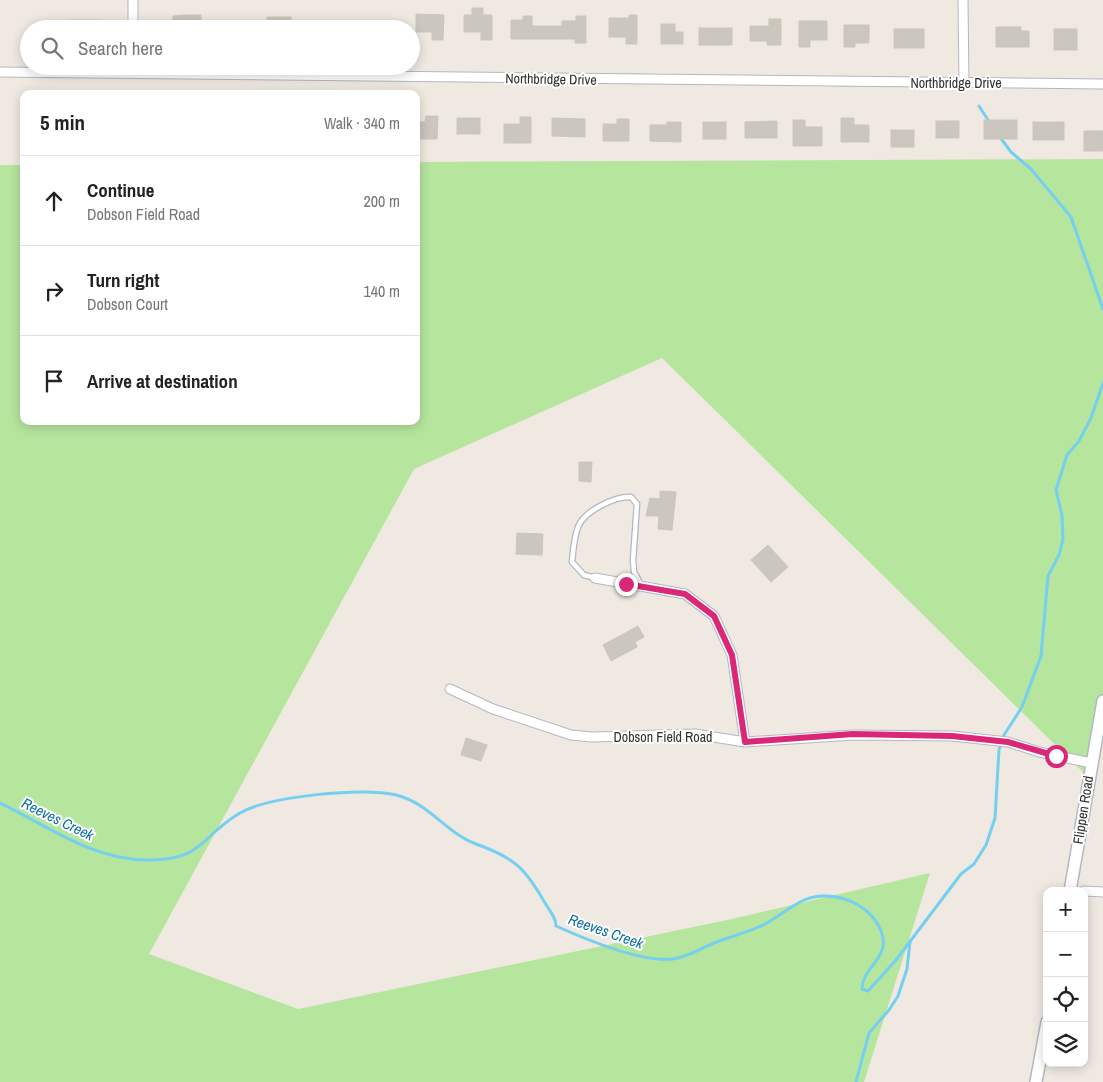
<!DOCTYPE html>
<html lang="en">
<head>
<meta charset="utf-8">
<style>
  body { margin:0; font-family:"Archivo Narrow",sans-serif; background:#f2f2f2; color:#222 }
  .controls { position:absolute; right:15px; bottom:15px; display:grid; overflow:hidden; border-radius:10px; box-shadow:0 2px 12px #0003 }
  .controls button { width:45px; height:45px; display:grid; place-items:center; padding:0; border:0; border-bottom:1px solid #e0e0e0; background:#fff; color:#222; font:25px sans-serif }
  .stop { position:absolute; width:15px; height:15px; margin:-11px; border:4px solid #db2777; border-radius:50%; background:#fff }
  .stop.end { background:#db2777; border-color:#fff; box-shadow:0 1px 5px #0008 }
  .list { margin:0; padding:0; list-style:none }
  h2 { display:flex; justify-content:space-between; align-items:center; height:65px; margin:0; padding:0 20px; font-size:21px }
  h2 small { font-size:16px; font-weight:400; color:#767676 }
  .list li { display:grid; grid-template-columns:32px 1fr auto; gap:15px; align-items:center; box-sizing:border-box; height:90px; padding:0 20px; border-top:1px solid #e0e0e0 }
  .list b { display:block; font-size:19px; white-space:nowrap }
  .list p { margin:0; font-size:16px; white-space:nowrap; color:#767676 }
  .list em { font-size:16px; font-style:normal; color:#767676 }
  .icon { flex:none; width:28px; height:28px; fill:none; stroke:currentColor; stroke-width:2; stroke-linecap:round; stroke-linejoin:round }
  .map { position:relative; flex:none; width:1103px; height:1082px; overflow:hidden }
  .search { position:absolute; background:#fff; box-shadow:0 2px 12px #0003; left:20px; top:20px; width:400px; height:55px; display:flex; align-items:center; gap:12px; box-sizing:border-box; padding:0 18px; border-radius:28px; color:#767676; font-size:19px }
  .panel { position:absolute; background:#fff; box-shadow:0 2px 12px #0003; left:20px; top:90px; width:400px; height:335px; border-radius:10px }
  .map>svg:first-child { display:block }
  .green { fill:#b6e59e }
  .lines { fill:none; stroke-linecap:round; stroke-linejoin:round }
  .stream { stroke:#75cff0; stroke-width:3 }
  .building { fill:#cbc7bf; stroke:#cbc5ba }
  .lane-casing { stroke:#b4b7c1; stroke-width:7 }
  .street-casing { stroke:#b4b7c1; stroke-width:11 }
  .secondary-casing { stroke:#b4b7c1; stroke-width:14 }
  .lane { stroke:#fff; stroke-width:4.5 }
  .street { stroke:#fff; stroke-width:9 }
  .secondary { stroke:#fff; stroke-width:11 }
  .route { stroke:#db2777; stroke-width:6 }
  .labels { text-anchor:middle; dominant-baseline:central; stroke-width:4; stroke-linejoin:round; paint-order:stroke }
  .street-label { font-size:14px; fill:#2e2e2e; stroke:#fff }
  .water-label { font-size:15px; font-style:italic; fill:#0d6fa3; stroke:#fff }
</style>
</head>
<body>
<div class="map">
<svg width="1103" height="1082" viewBox="0 0 1103 1082">
  <rect width="100%" height="100%" fill="#efe9e1"/>
  <polygon class="green" points="1103,159 1103,711 1091,780 662,358 414,469 149,954 298,1009 732,919 930,873 864,1082 0,1082 0,165 24,165 24,421 416,421 416,162"/>
  <g class="lines">
    <g class="stream">
      <polyline points="979,106 990,123"/>
      <polyline points="999,136 1011,152 1031,169 1071,217 1103,309"/>
      <path d="M0 803C48 826 91 859 146 860 204 861 199 837 240 813 269 796 364 787 396 795 429 803 446 833 476 844 515 858 525 868 545 903 550 911 556 918 556 926 585 939 643 963 673 959 689 957 703 947 719 941 733 936 748 932 761 926 775 919 787 909 800 902 828 887 869 901 881 931 892 957 862 967 862 989L868 991 896 960 961 874 974 864 986 845 995 818 999 750 1004 735 1022 707 1041 656 1048 576 1059 555 1063 540 1062 515 1056 490 1067 455 1079 441 1091 418 1103 383"/>
      <polyline points="856,1082 869,1033 889,1010 898,996 907,969 910,941"/>
    </g>
  </g>
  <g class="building">
    <polygon points="472,8 483,8 483,15 492,15 492,40 481,40 481,32 464,32 464,15 472,15"/>
    <polygon points="416,14 444,15 443,40 432,40 432,32 416,32"/>
    <polygon points="187,15 201,15 201,29 173,29 173,16"/>
    <polygon points="629,15 637,15 637,44 626,44 626,37 609,37 609,18 629,18"/>
    <polygon points="523,16 532,16 532,26 562,26 562,21 576,21 576,16 586,16 586,43 575,43 575,39 511,39 511,20 523,20"/>
    <rect x="267" y="17" width="24" height="12"/>
    <polygon points="769,19 781,19 781,45 767,45 767,41 750,41 750,26 769,26"/>
    <rect x="69" y="20" width="33" height="9"/>
    <rect x="220" y="21" width="30" height="8"/>
    <rect x="367" y="21" width="29" height="8"/>
    <polygon points="799,21 827,21 827,40 810,40 810,47 799,47"/>
    <polygon points="661,24 675,24 675,32 683,32 683,44 661,44"/>
    <polygon points="844,25 869,25 869,43 855,43 855,47 844,47"/>
    <polygon points="996,27 1021,27 1021,31 1029,31 1029,47 996,47"/>
    <rect x="699" y="28" width="33" height="17"/>
    <rect x="894" y="29" width="30" height="19"/>
    <rect x="1054" y="29" width="23" height="21"/>
    <polygon points="426,116 438,116 437,139 416,139 416,122 425,122"/>
    <polygon points="520,117 531,117 531,143 504,143 504,124 520,124"/>
    <rect x="457" y="118" width="23" height="16"/>
    <polygon points="552,118 585,119 585,137 552,136"/>
    <polygon points="841,118 854,118 854,125 869,125 869,142 841,142"/>
    <polygon points="617,119 629,119 629,141 603,141 603,124 617,124"/>
    <polygon points="793,120 805,120 805,127 822,127 822,146 793,146"/>
    <rect x="984" y="120" width="33" height="19"/>
    <polygon points="777,121 777,138 745,138 745,122"/>
    <rect x="936" y="121" width="23" height="17"/>
    <polygon points="667,122 681,122 681,142 650,141 650,125 667,125"/>
    <rect x="703" y="122" width="23" height="17"/>
    <rect x="1033" y="122" width="31" height="18"/>
    <rect x="891" y="130" width="23" height="17"/>
    <rect x="1084" y="131" width="19" height="20"/>
    <polygon points="579,462 592,462 591,482 579,481"/>
    <polygon points="660,491 676,492 672,530 658,529 659,516 646,516 650,498 660,499"/>
    <polygon points="517,533 543,534 542,555 516,554"/>
    <polygon points="768,545 788,567 771,582 751,560"/>
    <polygon points="638,626 644,637 635,642 637,647 611,661 603,645"/>
    <polygon points="466,738 487,745 481,761 461,755"/>
  </g>
  <g class="lines">
    <defs>
      <path id="lane" d="M595 578 584 575 572 562C573 551 574 538 578 527 584 511 615 496 631 497L637 504 633 560 634 572 641 585"/>
      <g id="street">
        <polyline points="963,0 964,84"/>
        <polyline points="133,29 133,0"/>
        <polyline points="0,72 1103,84"/>
        <polyline points="595,578 685,594 714,616 732,655 745,742"/>
        <polyline points="450,689 493,709 571,735 592,737 695,734 745,742 853,735 952,736 1008,742 1039,752 1091,763"/>
        <polyline points="1084,891 1103,892"/>
      </g>
      <g id="secondary">
        <polyline points="1070,891 1103,701"/>
        <polyline points="1036,1082 1047,1022"/>
      </g>
    </defs>
    <use href="#lane" class="lane-casing"/>
    <use href="#street" class="street-casing"/>
    <use href="#secondary" class="secondary-casing"/>
    <use href="#lane" class="lane"/>
    <use href="#street" class="street"/>
    <use href="#secondary" class="secondary"/>
  </g>
  <g class="lines">
    <polyline class="route" points="626,584 685,594 714,616 732,655 745,742 853,734 952,736 1008,742 1056,756"/>
  </g>
  <g class="labels">
    <g class="street-label">
      <text transform="translate(551 79) rotate(1)">Northbridge Drive</text>
      <text x="956" y="83">Northbridge Drive</text>
      <text x="663" y="737">Dobson Field Road</text>
      <text transform="translate(1083 810) rotate(-81)">Flippen Road</text>
    </g>
    <g class="water-label">
      <text transform="translate(58 819) rotate(26)">Reeves Creek</text>
      <text transform="translate(606 931) rotate(19)">Reeves Creek</text>
    </g>
  </g>
</svg>
<div class="controls">
<button>+</button>
<button>−</button>
<button><svg class="icon" aria-label="locate" viewBox="0 0 24 24"><circle cx="12" cy="12" r="6"/><path d="M12 2v4M12 18v4M2 12h4M18 12h4"/></svg></button>
<button><svg class="icon" aria-label="layers" viewBox="0 0 24 24"><path d="M12 4l9 5-9 5-9-5zM3 14l9 5 9-5"/></svg></button>
</div>
<div class="stop" style="left:1056px;top:756px"></div>
<div class="stop end" style="left:626px;top:584px"></div>
<div class="search"><svg class="icon" aria-label="search" viewBox="0 0 24 24"><circle cx="10" cy="10" r="6"/><path d="M15 15l6 6"/></svg>Search here</div>
<section class="panel">
<h2>5 min<small>Walk · 340 m</small></h2>
<ul class="list">
<li><svg class="icon" aria-label="ahead" viewBox="0 0 24 24"><path d="M12 20V5M6 11l6-6 6 6"/></svg><div><b>Continue</b><p>Dobson Field Road</p></div><em>200 m</em></li>
<li><svg class="icon" aria-label="right" viewBox="0 0 24 24"><path d="M7 20v-9h11M14 6l5 5-5 5"/></svg><div><b>Turn right</b><p>Dobson Court</p></div><em>140 m</em></li>
<li><svg class="icon" aria-label="arrive" viewBox="0 0 24 24"><path d="M6 21V4h12l-3 4 3 4H6"/></svg><div><b>Arrive at destination</b></div></li>
</ul>
</section>
</div>
</body>
</html>
